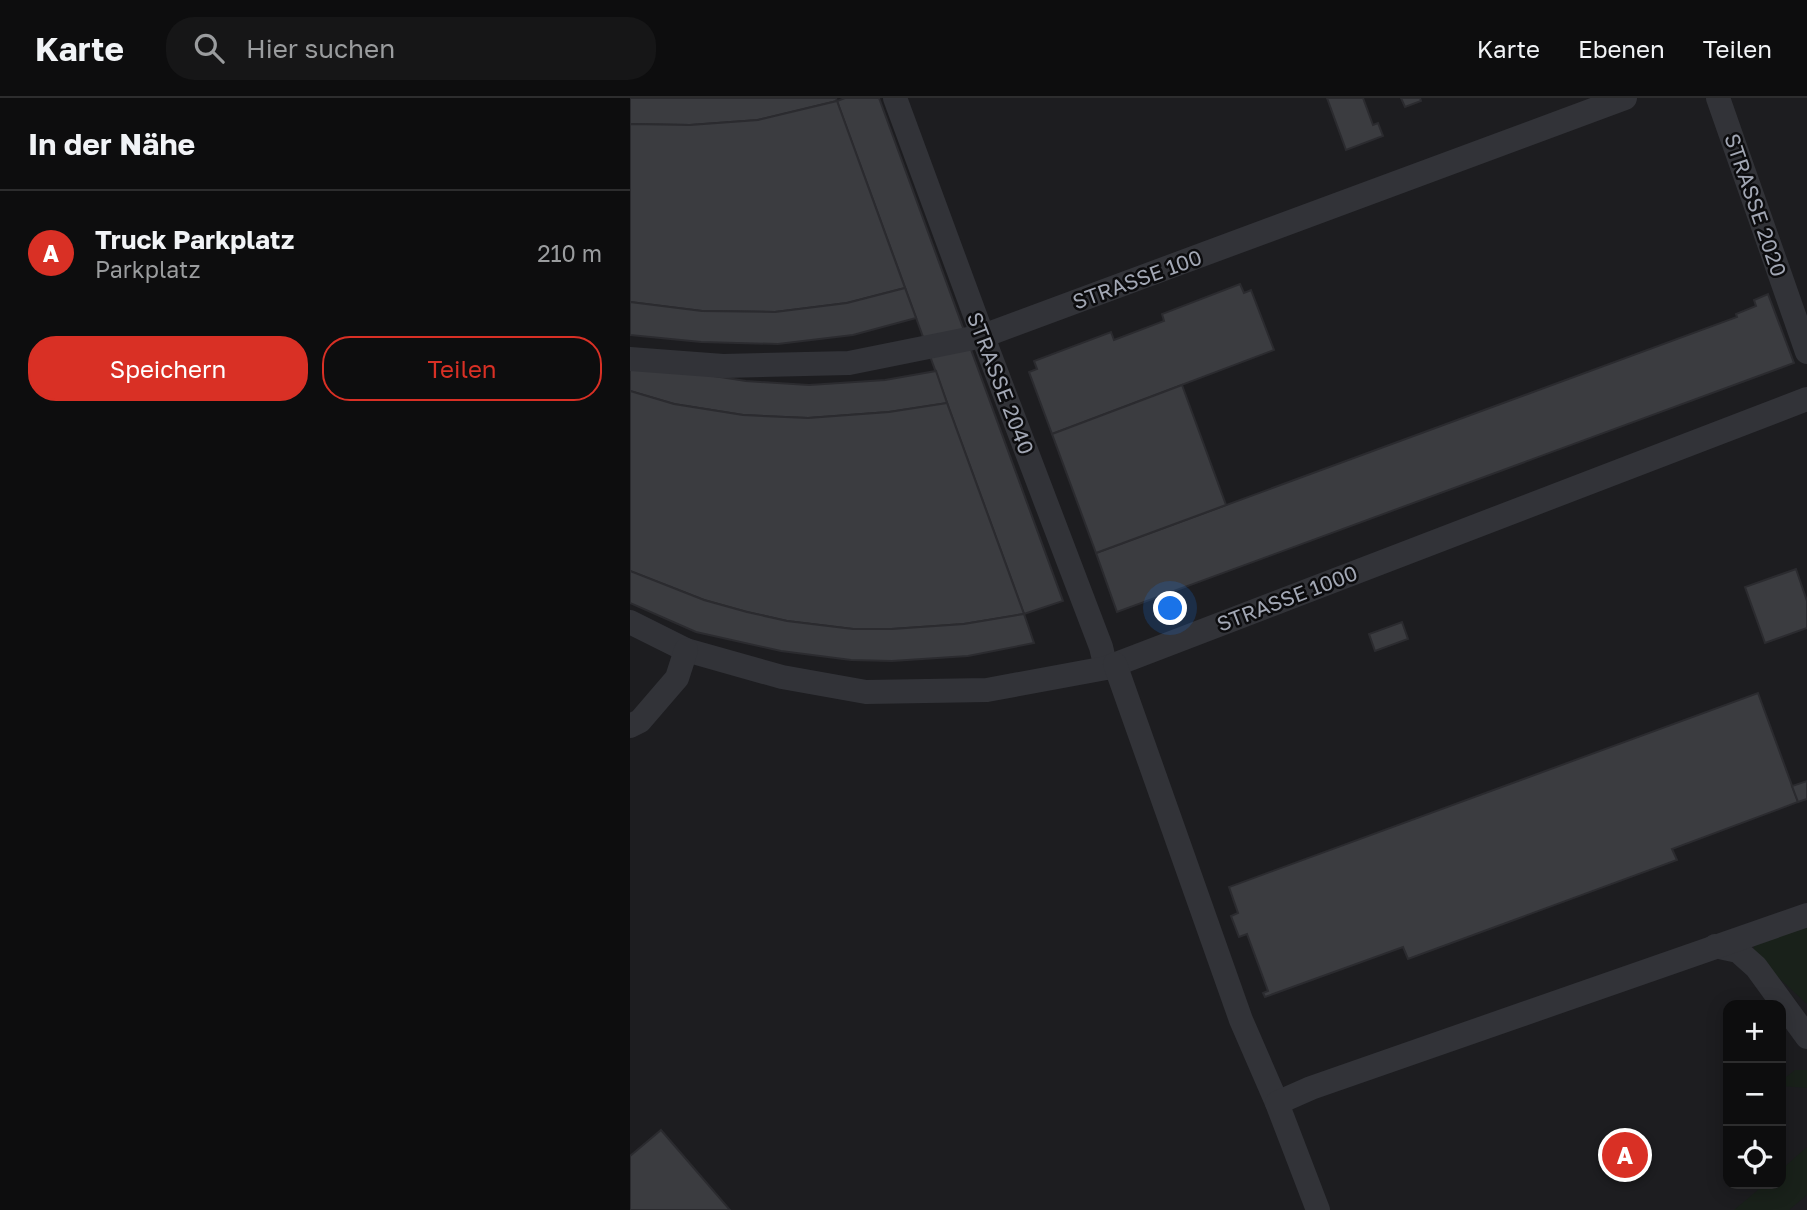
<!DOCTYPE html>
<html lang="de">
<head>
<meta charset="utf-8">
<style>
  body { margin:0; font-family:"Golos Text",sans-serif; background:#161617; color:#f1f3f6 }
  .controls { position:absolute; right:21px; bottom:21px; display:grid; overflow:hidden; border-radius:14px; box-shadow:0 4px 18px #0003 }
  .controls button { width:63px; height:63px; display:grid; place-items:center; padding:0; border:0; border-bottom:2px solid #2d2d2e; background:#0d0d0e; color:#f1f3f6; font:35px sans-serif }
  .you { position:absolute; left:541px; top:511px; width:24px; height:24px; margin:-18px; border:5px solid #fff; border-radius:50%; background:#1a73e8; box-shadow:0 0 0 10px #1a73e833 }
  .badge { display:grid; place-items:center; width:46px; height:46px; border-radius:50%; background:#d93025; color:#fff; font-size:23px; font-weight:700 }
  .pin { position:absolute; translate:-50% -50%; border:4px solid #fff; box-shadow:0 2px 7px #0006 }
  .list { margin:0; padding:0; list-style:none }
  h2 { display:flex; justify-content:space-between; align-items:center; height:91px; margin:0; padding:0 28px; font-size:30px }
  h2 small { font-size:23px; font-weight:400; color:#9a9c9e }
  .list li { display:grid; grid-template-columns:46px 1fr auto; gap:21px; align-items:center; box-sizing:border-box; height:126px; padding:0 28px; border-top:2px solid #2d2d2e }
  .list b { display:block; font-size:26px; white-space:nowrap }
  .list p { margin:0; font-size:23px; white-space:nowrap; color:#9a9c9e }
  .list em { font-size:23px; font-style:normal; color:#9a9c9e }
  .actions { display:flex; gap:14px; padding:21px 28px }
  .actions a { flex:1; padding:16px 0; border:2px solid #d93025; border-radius:28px; text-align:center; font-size:24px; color:#d93025 }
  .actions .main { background:#d93025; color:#fff }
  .icon { flex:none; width:38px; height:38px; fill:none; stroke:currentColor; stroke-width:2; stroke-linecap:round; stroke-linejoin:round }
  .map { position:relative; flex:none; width:1177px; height:1112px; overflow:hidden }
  header { display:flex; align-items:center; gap:42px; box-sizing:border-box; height:98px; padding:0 35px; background:#0d0d0e; border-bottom:2px solid #2d2d2e }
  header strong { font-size:33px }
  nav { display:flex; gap:38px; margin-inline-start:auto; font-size:24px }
  .search { width:490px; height:63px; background:#161617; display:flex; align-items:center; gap:18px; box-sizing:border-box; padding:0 24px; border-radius:28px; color:#9a9c9e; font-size:26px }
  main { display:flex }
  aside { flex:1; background:#0d0d0e }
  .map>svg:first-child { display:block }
  .built { fill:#1d1d20; fill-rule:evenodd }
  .green { fill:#19211a }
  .building { fill:#3b3c40; stroke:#2b2b2f; stroke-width:2 }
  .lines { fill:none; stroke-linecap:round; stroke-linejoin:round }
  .minor { stroke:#323338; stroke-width:24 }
  .labels { text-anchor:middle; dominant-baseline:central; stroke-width:5; stroke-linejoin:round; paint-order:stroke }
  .street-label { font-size:21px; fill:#a2a7b4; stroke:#0c0c0e }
</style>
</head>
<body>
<header>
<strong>Karte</strong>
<div class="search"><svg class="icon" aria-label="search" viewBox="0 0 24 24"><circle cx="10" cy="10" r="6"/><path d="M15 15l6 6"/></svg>Hier suchen</div>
<nav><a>Karte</a><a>Ebenen</a><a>Teilen</a></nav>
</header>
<main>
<aside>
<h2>In der Nähe<small></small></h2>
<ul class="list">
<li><span class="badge">A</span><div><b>Truck Parkplatz</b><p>Parkplatz</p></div><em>210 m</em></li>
</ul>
<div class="actions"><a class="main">Speichern</a><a>Teilen</a></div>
</aside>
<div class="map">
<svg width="1177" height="1112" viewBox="0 0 1177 1112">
  <rect width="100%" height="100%" fill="#111113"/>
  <path class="built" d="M0 0H1177V1112H0ZM1098 907H1151V1086H1098Z"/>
  <g class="green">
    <polygon points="1177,827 1177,906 1124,857 1124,848"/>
    <polygon points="1165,972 1177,972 1177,990 1151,988 1151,983"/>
    <polygon points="1177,1049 1177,1097 1159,1112 1104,1112 1135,1086 1151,1086 1151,1072"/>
  </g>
  <g class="building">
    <polygon points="0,0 206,0 207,3 128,22 60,27 0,26"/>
    <polygon points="215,0 249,0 433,503 394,516 207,3"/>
    <polygon points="697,0 733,0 743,27 748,25 753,38 716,52"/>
    <polygon points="771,0 790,0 791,3 775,9"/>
    <polygon points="207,3 275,190 217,205 145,214 72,213 0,204 0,26 60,27 128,22"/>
    <polygon points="610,186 614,195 621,192 644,252 422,336 399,274 407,271 404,263 481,234 484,242 534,223 532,216"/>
    <polygon points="275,190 286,220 223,237 148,246 71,244 0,237 0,204 72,213 145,214 217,205"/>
    <polygon points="1138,196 1164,265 487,514 466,455 1107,219 1106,216 1126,208 1124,202"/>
    <polygon points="0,257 52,273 116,283 179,287 255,282 306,273 317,305 259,314 178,320 113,317 44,306 0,293"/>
    <polygon points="552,287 596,407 466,455 422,336"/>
    <polygon points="0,293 44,306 113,317 178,320 259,314 317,305 394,516 334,526 262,531 223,531 157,523 117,514 74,502 0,473"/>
    <polygon points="1166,471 1177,503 1177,530 1135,545 1115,489"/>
    <polygon points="0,473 74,502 117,514 157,523 223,531 262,531 334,526 394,516 404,545 338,558 262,563 221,562 151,553 66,534 0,505"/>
    <polygon points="772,524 778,541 745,553 739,536"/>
    <polygon points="1128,595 1168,704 1042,751 1047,762 778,861 773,849 635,899 633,895 638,893 617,836 609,839 601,818 608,815 599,789"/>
    <polygon points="1177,683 1177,701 1168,704 1162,688"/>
    <polygon points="31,1032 100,1112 0,1112 0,1058"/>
  </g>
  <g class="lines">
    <g class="minor">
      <polyline points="265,0 359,255 471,549 476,570"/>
      <polyline points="1088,0 1177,254"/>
      <polyline points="0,261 93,268 219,265 353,238 995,0"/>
      <polyline points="0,524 56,552 152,579 236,594 357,592 476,570 1177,301"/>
      <polyline points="485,566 611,922 647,1005"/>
      <polyline points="0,628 10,623 47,580 56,552"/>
      <polyline points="1085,848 1108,853 1126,869 1177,939"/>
      <polyline points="688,1112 647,1005 681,990 1177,817"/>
    </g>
  </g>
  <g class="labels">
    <g class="street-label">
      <text transform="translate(1126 107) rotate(71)">STRASSE 2020</text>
      <text transform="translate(507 181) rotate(-20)">STRASSE 100</text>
      <text transform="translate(371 285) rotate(69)">STRASSE 2040</text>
      <text transform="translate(657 500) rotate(-21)">STRASSE 1000</text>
    </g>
  </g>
</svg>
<div class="controls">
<button>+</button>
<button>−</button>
<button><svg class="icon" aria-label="locate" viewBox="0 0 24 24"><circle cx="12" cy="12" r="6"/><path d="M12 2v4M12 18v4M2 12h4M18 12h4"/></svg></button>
</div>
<div class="you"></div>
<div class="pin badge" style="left:995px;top:1057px">A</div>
</div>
</main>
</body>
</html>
